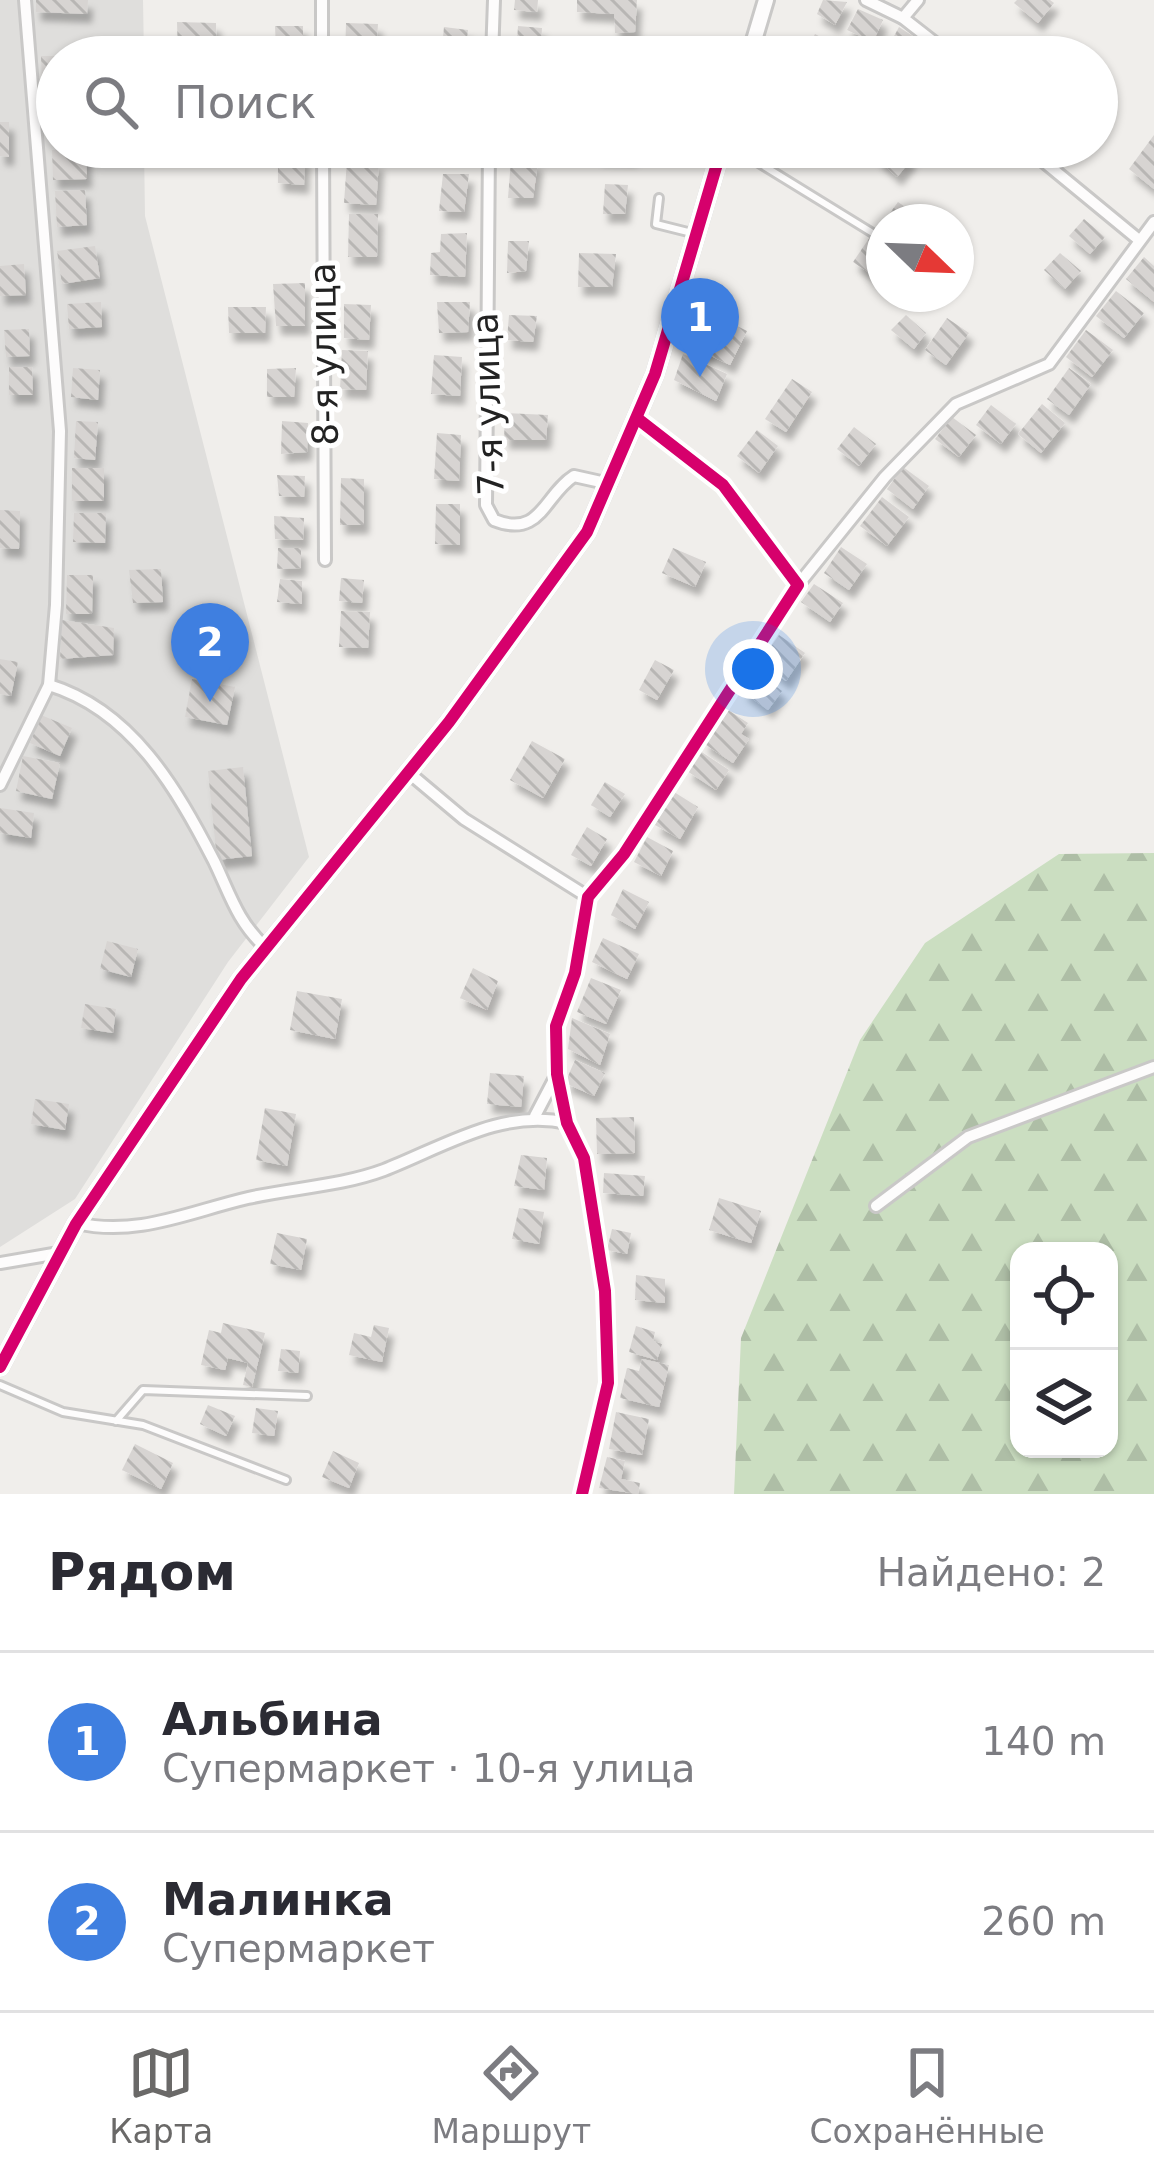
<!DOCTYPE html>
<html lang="ru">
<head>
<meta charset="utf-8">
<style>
  body { margin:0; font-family:"DejaVu Sans",sans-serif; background:#f2f2f3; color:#2b2b33 }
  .controls { position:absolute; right:36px; bottom:36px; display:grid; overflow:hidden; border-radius:24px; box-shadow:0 3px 9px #0004 }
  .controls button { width:108px; height:108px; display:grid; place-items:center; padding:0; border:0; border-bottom:3px solid #e1e1e2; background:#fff; color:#2b2b33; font:60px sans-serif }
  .compass { position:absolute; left:866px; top:204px; width:108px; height:108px; border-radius:50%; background:#fff; box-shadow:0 3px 9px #0004; rotate:113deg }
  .you { position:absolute; left:753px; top:669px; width:42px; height:42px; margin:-30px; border:9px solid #fff; border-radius:50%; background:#1a73e8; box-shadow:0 0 0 18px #1a73e833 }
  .badge { display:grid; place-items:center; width:78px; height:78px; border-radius:50%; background:#6a6968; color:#fff; font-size:39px; font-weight:700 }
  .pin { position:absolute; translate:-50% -99px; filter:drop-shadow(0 3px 6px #0008) }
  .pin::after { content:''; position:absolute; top:63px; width:42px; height:36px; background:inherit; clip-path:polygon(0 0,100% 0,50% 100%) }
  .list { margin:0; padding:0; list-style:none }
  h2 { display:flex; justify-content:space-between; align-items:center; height:156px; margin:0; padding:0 48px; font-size:51px }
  h2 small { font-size:39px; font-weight:400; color:#7c7c81 }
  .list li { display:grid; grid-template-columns:78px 1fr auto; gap:36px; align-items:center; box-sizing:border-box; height:180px; padding:0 48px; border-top:3px solid #e1e1e2 }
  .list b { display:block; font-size:45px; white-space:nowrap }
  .list p { margin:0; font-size:39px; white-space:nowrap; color:#7c7c81 }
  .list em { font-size:39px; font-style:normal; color:#7c7c81 }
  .icon { flex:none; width:66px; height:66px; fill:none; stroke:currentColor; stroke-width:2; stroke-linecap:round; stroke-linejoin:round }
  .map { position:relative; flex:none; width:1154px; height:1494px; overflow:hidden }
  .search { position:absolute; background:#fff; box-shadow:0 3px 9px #0004; left:36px; right:36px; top:36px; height:132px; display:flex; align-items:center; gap:30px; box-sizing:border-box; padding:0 42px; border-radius:66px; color:#7c7c81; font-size:45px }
  .sheet { height:516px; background:#fff }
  nav { display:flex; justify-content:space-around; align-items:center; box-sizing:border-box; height:168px; border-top:3px solid #e1e1e2; background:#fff; font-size:33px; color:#7c7c81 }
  nav a { display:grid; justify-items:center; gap:6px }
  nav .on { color:#6a6968 }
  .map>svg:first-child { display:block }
  .residential { fill:#dfdedc }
  .forest { fill:url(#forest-firs); fill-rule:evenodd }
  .building { fill:url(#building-back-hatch); filter:url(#shadow) }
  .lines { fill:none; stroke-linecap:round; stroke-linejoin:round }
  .service-casing { stroke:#c9c8c7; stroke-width:12 }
  .minor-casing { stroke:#c9c8c7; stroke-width:16 }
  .tertiary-casing { stroke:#c9c8c7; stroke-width:20 }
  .service { stroke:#fdfcfc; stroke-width:6 }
  .minor { stroke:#fdfcfc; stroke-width:10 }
  .tertiary { stroke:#fdfcfc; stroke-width:14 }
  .cycleway-casing { stroke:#fff; stroke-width:20 }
  .cycleway { stroke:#d6006c; stroke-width:12 }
  .labels { text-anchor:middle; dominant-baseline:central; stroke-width:10; stroke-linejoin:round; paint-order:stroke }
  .street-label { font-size:36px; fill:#222; stroke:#fff }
</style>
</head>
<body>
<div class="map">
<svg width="1154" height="1494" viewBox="0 0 1154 1494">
  <defs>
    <pattern id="forest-firs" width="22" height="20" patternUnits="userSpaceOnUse" patternTransform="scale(3)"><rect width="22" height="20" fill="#cbdec1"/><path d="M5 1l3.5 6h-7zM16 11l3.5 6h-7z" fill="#aebea6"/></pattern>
    <pattern id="building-back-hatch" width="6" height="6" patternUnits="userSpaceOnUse" patternTransform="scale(3)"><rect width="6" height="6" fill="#d7d4d2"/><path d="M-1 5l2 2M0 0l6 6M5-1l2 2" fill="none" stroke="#b8b6b4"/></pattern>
    <filter id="shadow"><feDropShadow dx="5" dy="9" stdDeviation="3" flood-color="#0004"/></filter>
  </defs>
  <rect width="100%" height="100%" fill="#f0eeeb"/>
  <polygon class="residential" points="0,0 143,0 144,57 57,57 57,147 144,147 145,216 309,857 228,962 75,1199 0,1247"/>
  <path class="forest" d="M1154 853V1494H734L741 1338 860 1040 925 943 1059 854ZM1019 1251H1109V1449H1019Z"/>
  <g class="building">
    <polygon points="36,0 88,0 87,14 36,12"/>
    <polygon points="515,0 538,0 537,12 514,10"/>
    <polygon points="577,0 637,0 635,32 615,33 614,14 577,12"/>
    <polygon points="823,0 847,2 835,25 817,14"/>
    <polygon points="1017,0 1050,0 1054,3 1038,23 1014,3"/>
    <polygon points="858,9 883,20 873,42 847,30"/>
    <polygon points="177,22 216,23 217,57 178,57"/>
    <polygon points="346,23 378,24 376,57 345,57"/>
    <polygon points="275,26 303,26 303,52 276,49"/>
    <polygon points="518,26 542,28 540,57 516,57"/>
    <polygon points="444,27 468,30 465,57 441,57"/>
    <polygon points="899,27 922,42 915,57 886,51"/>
    <polygon points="815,34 839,47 833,57 803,57"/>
    <polygon points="41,56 57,56 57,88 42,89"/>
    <polygon points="0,122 9,122 9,157 0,156"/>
    <polygon points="1154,135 1154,189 1129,169"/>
    <polygon points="599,147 633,147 632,157 598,156"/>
    <polygon points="886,147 898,147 912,159 897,177 876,158"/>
    <polygon points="86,149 87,179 53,180 52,150"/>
    <polygon points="278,157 305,157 304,185 278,183"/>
    <polygon points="511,159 538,162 533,198 508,198"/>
    <polygon points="347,160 379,162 376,205 344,203"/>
    <polygon points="443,174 469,174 464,212 439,211"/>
    <polygon points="605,184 628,185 625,214 603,214"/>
    <polygon points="85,190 87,225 57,227 55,191"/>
    <polygon points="898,202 918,216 913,222 884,222 884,232 879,228"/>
    <polygon points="349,214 378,214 377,257 348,257"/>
    <polygon points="1084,219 1105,237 1090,254 1069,236"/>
    <polygon points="467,233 465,277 430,275 431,253 440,252 441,234"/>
    <polygon points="870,237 884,247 884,283 853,262"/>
    <polygon points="508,241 529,241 526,271 507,273"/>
    <polygon points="95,246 100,278 62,284 57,251"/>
    <polygon points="579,253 616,254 612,287 578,287"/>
    <polygon points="1060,253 1081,271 1065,289 1044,270"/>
    <polygon points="1144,257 1154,266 1154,302 1126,279"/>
    <polygon points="24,264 26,295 0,296 0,266"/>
    <polygon points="305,283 305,326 276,326 273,284"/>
    <polygon points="1116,291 1144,313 1124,338 1096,316"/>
    <polygon points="101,302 102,327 69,329 67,304"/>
    <polygon points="437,302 470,302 468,332 439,333"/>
    <polygon points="344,304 371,305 369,340 344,338"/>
    <polygon points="228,307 266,307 265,333 229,333"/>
    <polygon points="509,315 537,316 533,342 507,340"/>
    <polygon points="906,315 926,333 914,349 891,330"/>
    <polygon points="717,316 747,331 730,365 698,350"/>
    <polygon points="947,318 969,333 946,365 925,350"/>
    <polygon points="29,329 30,356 6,357 4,330"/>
    <polygon points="1086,330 1113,350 1092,377 1066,357"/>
    <polygon points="342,350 368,351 366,390 340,389"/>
    <polygon points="683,354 727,374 716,401 674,380"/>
    <polygon points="434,355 462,357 460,396 431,394"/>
    <polygon points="9,367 32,367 33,395 9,395"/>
    <polygon points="73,368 100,370 98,400 71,397"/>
    <polygon points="296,368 294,397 267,397 267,369"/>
    <polygon points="1069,368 1091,384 1069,415 1047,399"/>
    <polygon points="792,379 812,392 786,432 765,419"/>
    <polygon points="1042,404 1065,423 1041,453 1018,434"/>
    <polygon points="991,405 1016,424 1001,444 976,425"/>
    <polygon points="505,413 548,415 546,440 504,440"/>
    <polygon points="952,417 976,435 959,457 935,439"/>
    <polygon points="76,421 98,422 95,460 74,458"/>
    <polygon points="282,421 308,423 307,452 281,454"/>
    <polygon points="854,427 876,444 859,466 837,449"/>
    <polygon points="757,430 778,446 759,473 737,456"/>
    <polygon points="437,433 461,435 459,481 434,479"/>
    <polygon points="903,467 929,486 913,509 887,489"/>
    <rect x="72" y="468" width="32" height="33"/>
    <polygon points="277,475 305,476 304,497 279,496"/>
    <polygon points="341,478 364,479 364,525 340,525"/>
    <polygon points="882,497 909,517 887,546 860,526"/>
    <polygon points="436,504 460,504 460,545 435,544"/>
    <polygon points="0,510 20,511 19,549 0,548"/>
    <polygon points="74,513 106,513 105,543 73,542"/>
    <polygon points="274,516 304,518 303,540 275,539"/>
    <polygon points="841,547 867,564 849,590 824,573"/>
    <polygon points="278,548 301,548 301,568 277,569"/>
    <polygon points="673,548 706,562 695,587 662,573"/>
    <polygon points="161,569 163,602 133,603 129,570"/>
    <polygon points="67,575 93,575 92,614 66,614"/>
    <polygon points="341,578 364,580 362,603 339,601"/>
    <polygon points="280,579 302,581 302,604 277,602"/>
    <polygon points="814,584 843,603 830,622 801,602"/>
    <polygon points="341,611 370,612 368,648 339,647"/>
    <polygon points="62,620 114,628 113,655 60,659"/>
    <polygon points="779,635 805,653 786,681 760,662"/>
    <polygon points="0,659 18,662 11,696 0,694"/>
    <polygon points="655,660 674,670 657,700 639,690"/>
    <polygon points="756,671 782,691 768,710 742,691"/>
    <polygon points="192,679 235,687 227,725 185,717"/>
    <polygon points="725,708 748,723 741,734 749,739 733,763 703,743"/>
    <polygon points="41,715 72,728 60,756 30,743"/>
    <polygon points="532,741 565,759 543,798 510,780"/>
    <polygon points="700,751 729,770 716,790 687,771"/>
    <polygon points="23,756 60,763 52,799 16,791"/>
    <polygon points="243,767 252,856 217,860 208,771"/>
    <polygon points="605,782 625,794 610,817 591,805"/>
    <polygon points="674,792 698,807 680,839 655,825"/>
    <polygon points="0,808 34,813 31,838 0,833"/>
    <polygon points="587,827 607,839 591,866 571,855"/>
    <polygon points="647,837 673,851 661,876 634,862"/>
    <polygon points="623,889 649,902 635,929 611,915"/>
    <polygon points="603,938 639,954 627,979 592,962"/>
    <polygon points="107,941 138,949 131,977 100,969"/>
    <polygon points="473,968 498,981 487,1010 460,998"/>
    <polygon points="591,978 621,990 606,1024 577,1012"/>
    <polygon points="297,991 342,999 335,1039 290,1030"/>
    <polygon points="85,1004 116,1009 113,1033 81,1028"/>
    <polygon points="572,1018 610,1034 600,1065 568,1049"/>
    <polygon points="575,1060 605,1073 594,1096 565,1083"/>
    <polygon points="490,1073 524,1076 521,1107 487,1104"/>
    <polygon points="35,1099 69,1104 65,1130 31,1124"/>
    <polygon points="265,1108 296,1114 287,1166 256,1160"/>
    <polygon points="634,1117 635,1153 597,1154 596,1118"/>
    <polygon points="521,1155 547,1158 544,1190 514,1186"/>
    <polygon points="604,1173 645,1176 643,1196 603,1193"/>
    <polygon points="719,1198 761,1211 751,1243 709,1230"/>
    <polygon points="519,1208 544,1212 539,1244 512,1239"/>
    <polygon points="612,1229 631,1233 627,1254 607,1250"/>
    <polygon points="277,1233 307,1239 301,1270 270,1264"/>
    <polygon points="636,1275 665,1279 665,1303 635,1300"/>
    <polygon points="223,1323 265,1333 252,1387 243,1385 248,1363 228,1358 225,1370 201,1365 209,1330 221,1333"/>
    <polygon points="374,1325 389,1328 382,1362 349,1355 354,1333 371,1337"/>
    <polygon points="636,1326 655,1332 653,1341 662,1344 657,1360 629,1352"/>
    <polygon points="281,1349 300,1351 298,1373 278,1371"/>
    <polygon points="642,1359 669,1365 659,1407 620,1398 627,1368 639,1371"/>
    <polygon points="208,1405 235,1416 226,1436 200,1424"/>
    <polygon points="256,1408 278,1411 274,1436 252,1433"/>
    <polygon points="616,1412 649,1419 642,1455 609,1449"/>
    <polygon points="135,1444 173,1463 161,1489 122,1470"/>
    <polygon points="333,1451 359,1463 349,1488 322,1477"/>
    <polygon points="607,1457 625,1461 621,1479 640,1483 638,1494 599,1488"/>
  </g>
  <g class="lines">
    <defs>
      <g id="service">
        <polyline points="733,147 884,240"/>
        <polyline points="659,198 656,224 696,234"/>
        <polyline points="0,1385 63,1412 143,1425 286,1480"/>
        <polyline points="116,1421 143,1390 307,1396"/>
      </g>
      <g id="minor">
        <polyline points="322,0 322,57"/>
        <polyline points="866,0 903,18 953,57"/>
        <polyline points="903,18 918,0"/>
        <polyline points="492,57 494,0"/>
        <polyline points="323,147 325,560"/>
        <path d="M489 147 486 505 494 520C541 539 544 495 574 476L610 484"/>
        <polyline points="1026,147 1139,240"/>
        <polyline points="798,585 885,477 956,404 1049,364 1154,222"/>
        <path d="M49 685C131 710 176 787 214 861 230 894 237 921 265 947"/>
        <polyline points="408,772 464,819 588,897"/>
        <polyline points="0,785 49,685 56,605 60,431 25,0"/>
        <polyline points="535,1116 557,1074"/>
        <polyline points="876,1206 968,1137 1154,1067"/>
        <path d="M76 1223C138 1237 188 1212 248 1198 292 1188 341 1186 384 1170 443 1147 503 1108 567 1123"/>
        <polyline points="0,1263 59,1253"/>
        <polyline points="582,1494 608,1383 605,1291 584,1158 567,1123 557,1074 556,1026 575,973 588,897 624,854 798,585 723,485 638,419"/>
      </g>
      <g id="tertiary">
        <polyline points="749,57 766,0"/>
        <polyline points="0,1367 76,1224 241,979 449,722 587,532 655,374 722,147"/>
      </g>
    </defs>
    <use href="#service" class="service-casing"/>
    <use href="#minor" class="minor-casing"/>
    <use href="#tertiary" class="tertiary-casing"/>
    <use href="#service" class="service"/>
    <use href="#minor" class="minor"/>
    <use href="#tertiary" class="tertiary"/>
    <defs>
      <g id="cycleway">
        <polyline points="0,1367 76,1224 241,979 449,722 587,532 655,374 722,147"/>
        <polyline points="582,1494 608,1383 605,1291 584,1158 567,1123 557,1074 556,1026 575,973 588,897 624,854 798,585 723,485 638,419"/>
      </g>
    </defs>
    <use href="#cycleway" class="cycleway-casing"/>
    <use href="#cycleway" class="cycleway"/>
  </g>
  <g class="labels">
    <g class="street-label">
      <text transform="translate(324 354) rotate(-91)">8-я улица</text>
      <text transform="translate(488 404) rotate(-92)">7-я улица</text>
    </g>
  </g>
</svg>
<div class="controls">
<button><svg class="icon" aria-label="locate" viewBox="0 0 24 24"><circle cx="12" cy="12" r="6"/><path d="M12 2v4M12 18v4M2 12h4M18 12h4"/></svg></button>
<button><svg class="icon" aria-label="layers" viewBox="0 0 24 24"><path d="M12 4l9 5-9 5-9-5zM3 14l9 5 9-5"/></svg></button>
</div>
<svg class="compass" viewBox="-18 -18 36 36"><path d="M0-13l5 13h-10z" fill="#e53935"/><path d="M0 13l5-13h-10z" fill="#7c7c81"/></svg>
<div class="you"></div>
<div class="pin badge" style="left:700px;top:377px;background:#3f7fe0">1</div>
<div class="pin badge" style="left:210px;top:702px;background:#3f7fe0">2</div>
<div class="search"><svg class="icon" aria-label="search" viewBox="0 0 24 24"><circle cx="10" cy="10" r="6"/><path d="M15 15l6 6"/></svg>Поиск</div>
</div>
<section class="sheet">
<h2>Рядом<small>Найдено: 2</small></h2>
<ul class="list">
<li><span class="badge" style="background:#3f7fe0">1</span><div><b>Альбина</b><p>Супермаркет · 10-я улица</p></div><em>140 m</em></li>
<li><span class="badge" style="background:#3f7fe0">2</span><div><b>Малинка</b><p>Супермаркет</p></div><em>260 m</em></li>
</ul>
</section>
<nav>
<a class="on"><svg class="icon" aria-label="map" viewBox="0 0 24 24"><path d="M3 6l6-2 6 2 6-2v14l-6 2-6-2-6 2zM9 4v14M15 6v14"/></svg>Карта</a>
<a><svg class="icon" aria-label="directions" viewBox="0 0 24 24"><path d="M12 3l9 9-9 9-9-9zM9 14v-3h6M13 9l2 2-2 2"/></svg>Маршрут</a>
<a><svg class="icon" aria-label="saved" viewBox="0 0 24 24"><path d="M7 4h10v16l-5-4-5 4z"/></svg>Сохранённые</a>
</nav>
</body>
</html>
